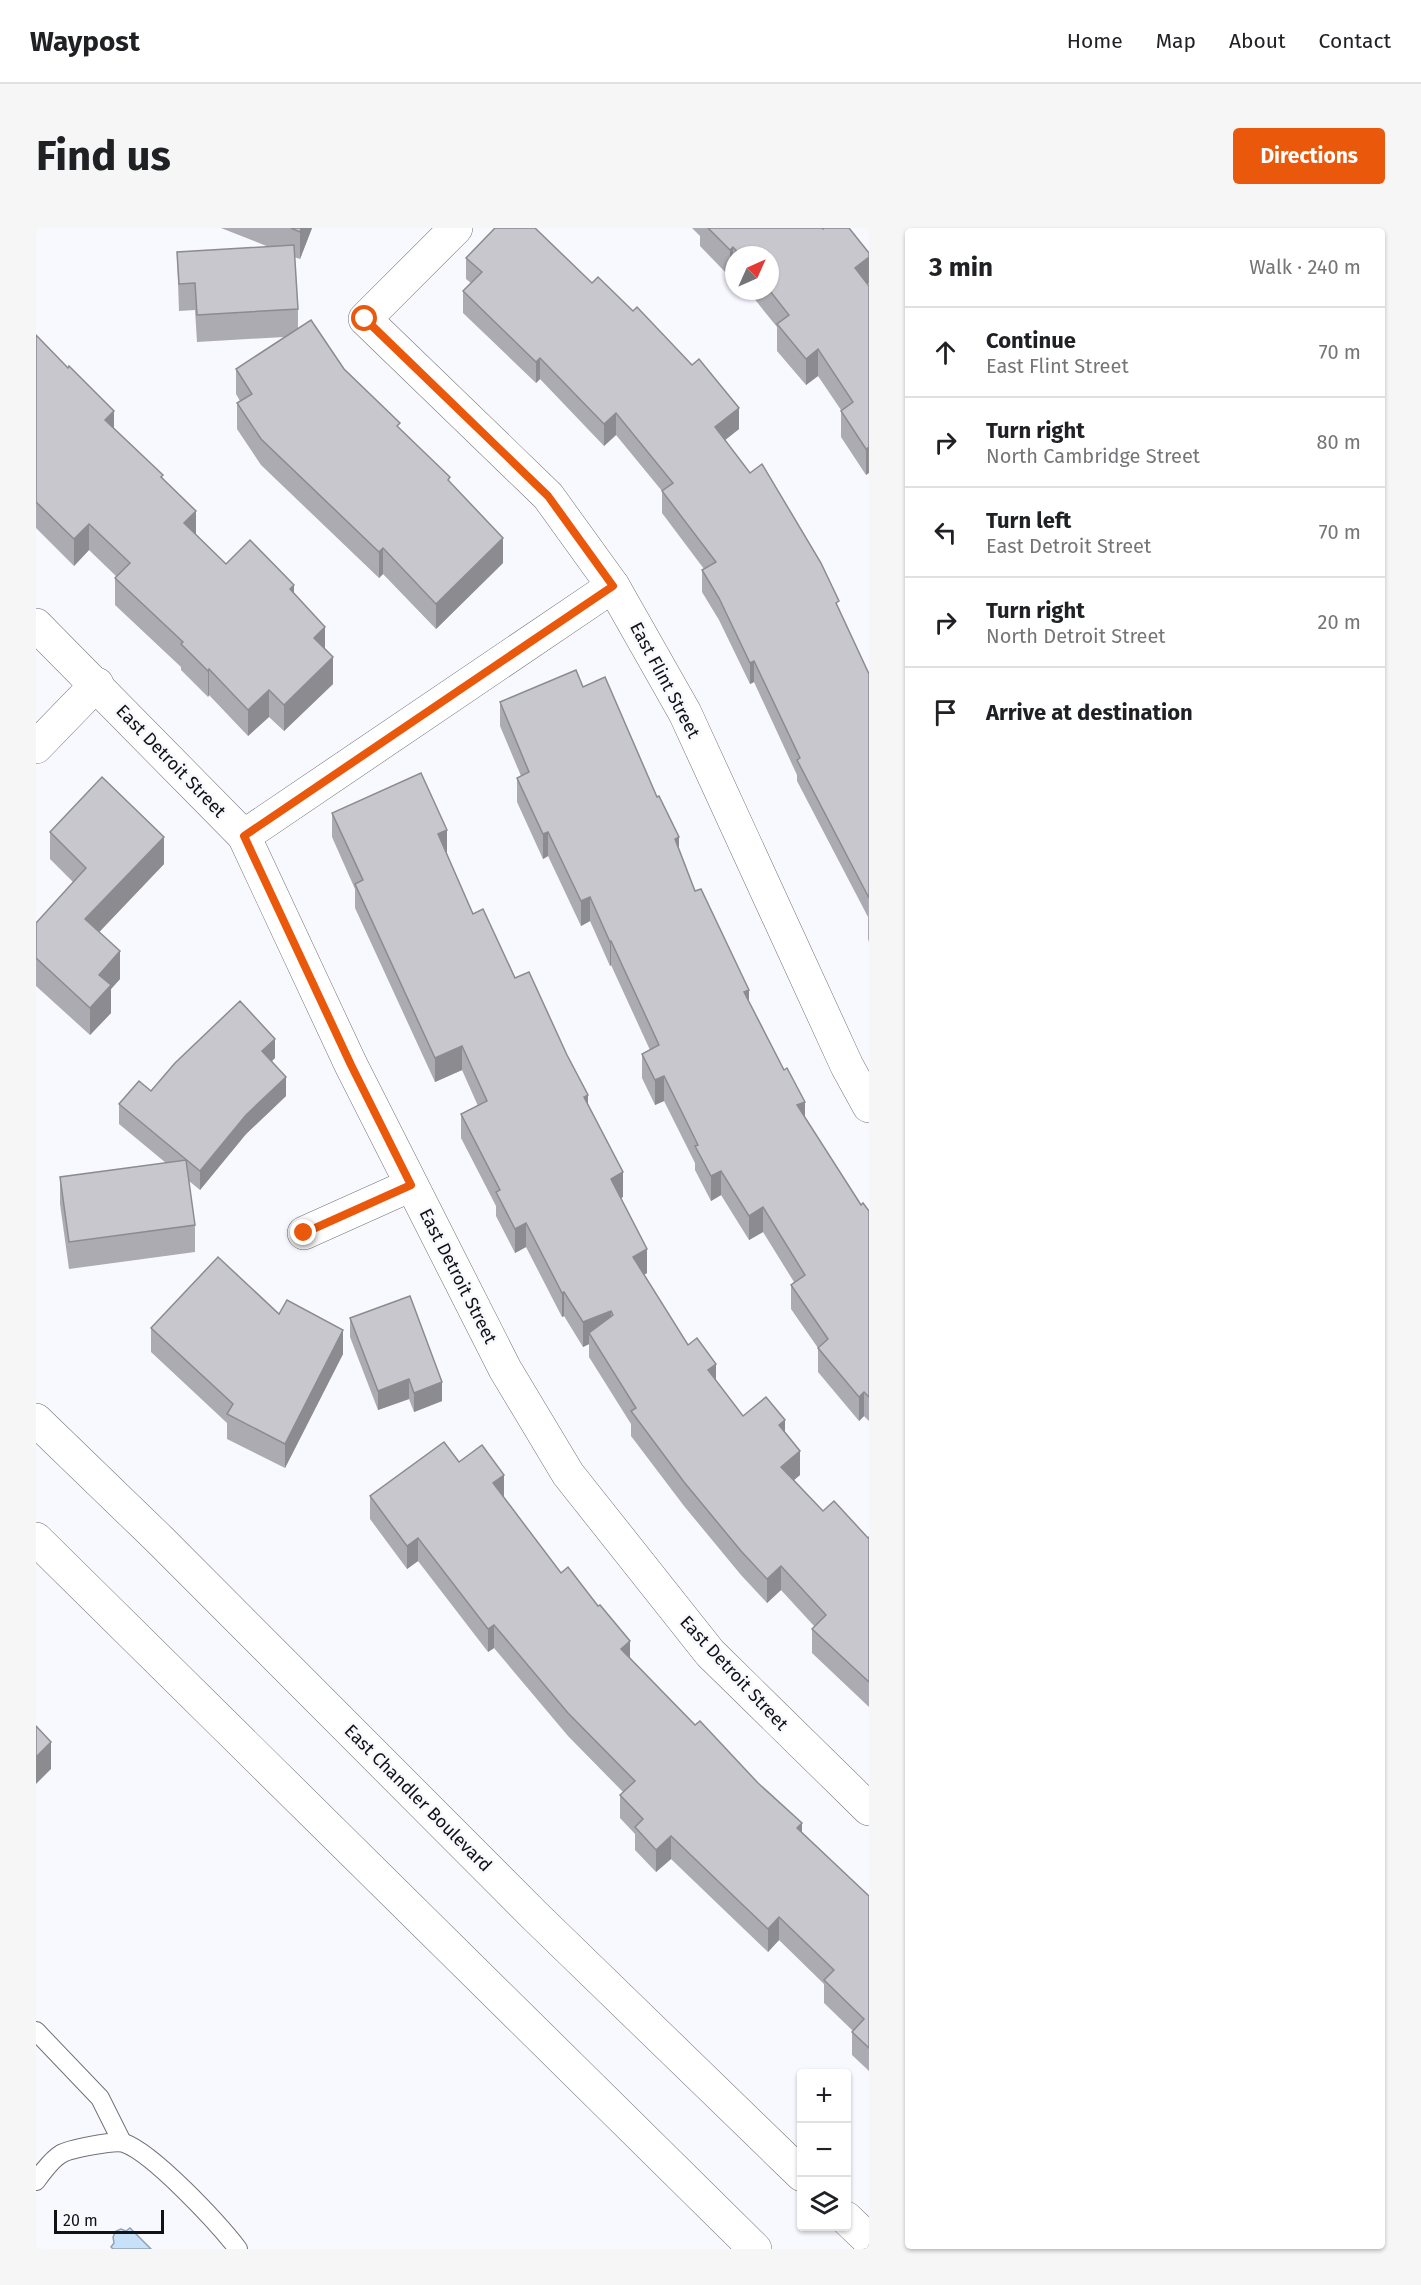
<!DOCTYPE html>
<html lang="en">
<head>
<meta charset="utf-8">
<style>
  body { margin:0; font-family:"Fira Sans",sans-serif; background:#f6f6f6; color:#202124 }
  .controls { position:absolute; right:18px; bottom:18px; display:grid; overflow:hidden; border-radius:6px; box-shadow:0 2px 4px #0004 }
  .controls button { width:54px; height:54px; display:grid; place-items:center; padding:0; border:0; border-bottom:2px solid #e0e0e0; background:#fff; color:#202124; font:30px sans-serif }
  .compass { position:absolute; left:689px; top:18px; width:54px; height:54px; border-radius:50%; background:#fff; box-shadow:0 2px 4px #0004; rotate:45deg }
  .scale { position:absolute; left:18px; bottom:15px; width:110px; box-sizing:border-box; padding-left:6px; border:3px solid #121214; border-top:0; font-size:16px; line-height:21px; white-space:nowrap; color:#121214; -webkit-text-stroke:4px #f8f8ff; paint-order:stroke }
  .stop { position:absolute; width:18px; height:18px; margin:-14px; border:4px solid #ea580c; border-radius:50%; background:#fff }
  .stop.end { background:#ea580c; border-color:#fff; box-shadow:0 2px 6px #0008 }
  .list { margin:0; padding:0; list-style:none }
  h2 { display:flex; justify-content:space-between; align-items:center; height:78px; margin:0; padding:0 24px; font-size:26px }
  h2 small { font-size:20px; font-weight:400; color:#757577 }
  .list li { display:grid; grid-template-columns:39px 1fr auto; gap:18px; align-items:center; box-sizing:border-box; height:90px; padding:0 24px; border-top:2px solid #e0e0e0 }
  .list b { display:block; font-size:22px; white-space:nowrap }
  .list p { margin:0; font-size:20px; white-space:nowrap; color:#757577 }
  .list em { font-size:20px; font-style:normal; color:#757577 }
  .icon { flex:none; width:33px; height:33px; fill:none; stroke:currentColor; stroke-width:2; stroke-linecap:round; stroke-linejoin:round }
  .map { position:relative; flex:none; width:833px; height:2021px; overflow:hidden; border-radius:6px }
  header { display:flex; align-items:center; gap:36px; box-sizing:border-box; height:84px; padding:0 30px; background:#fff; border-bottom:2px solid #e0e0e0 }
  header strong { font-size:28px }
  nav { display:flex; gap:33px; margin-inline-start:auto; font-size:21px }
  .intro { display:flex; align-items:center; justify-content:space-between; box-sizing:border-box; height:144px; padding:0 36px }
  h1 { margin:0; font-size:42px }
  .button { padding:15px 27px; border-radius:6px; background:#ea580c; color:#fff; font-size:21px; font-weight:700 }
  main { display:flex; gap:36px; padding:0 36px }
  aside { flex:1; background:#fff; border-radius:6px; box-shadow:0 2px 4px #0004 }
  .map>svg:first-child { display:block }
  .water { fill:#c6e1f8; stroke:#90a3b4; stroke-width:1.5 }
  .lines { fill:none; stroke-linecap:round; stroke-linejoin:round }
  .service-casing { stroke:#737278; stroke-width:20 }
  .minor-casing { stroke:#737278; stroke-width:34 }
  .secondary-casing { stroke:#737278; stroke-width:34 }
  .service { stroke:#fff; stroke-width:18 }
  .minor { stroke:#fff; stroke-width:33 }
  .secondary { stroke:#fff; stroke-width:33 }
  .wall { fill:#acabb1 }
  .shaded-wall { fill:#8c8b90 }
  .building { fill:#c8c7ce; stroke:#8c8b90; stroke-width:1.5 }
  .route { stroke:#ea580c; stroke-width:8 }
  .labels { text-anchor:middle; dominant-baseline:central; stroke-width:5; stroke-linejoin:round; paint-order:stroke }
  .street-label { font-size:18px; fill:#121214; stroke:#f8f8ff }
</style>
</head>
<body>
<header>
<strong>Waypost</strong>
<nav><a>Home</a><a>Map</a><a>About</a><a>Contact</a></nav>
</header>
<div class="intro"><h1>Find us</h1><a class="button">Directions</a></div>
<main>
<div class="map">
<svg width="833" height="2021" viewBox="0 0 833 2021">
  <rect width="100%" height="100%" fill="#f8f8ff"/>
  <polygon class="water" points="94,2000 115,2021 77,2021 75,2019 78,2015 77,2009 80,2003 85,2001 90,2003"/>
  <g class="lines">
    <defs>
      <g id="service">
        <polyline points="0,1803 64,1870 86,1914"/>
        <path d="M0 1953C6 1945 16 1931 25 1926 33 1921 79 1912 88 1915 117 1925 182 1995 202 2021"/>
      </g>
      <g id="minor">
        <polyline points="420,0 329,91 512,268 577,358 649,485 811,838 833,878"/>
        <polyline points="0,397 208,608 315,837 469,1141 532,1246 674,1425 833,1581"/>
        <polyline points="0,519 61,456"/>
        <polyline points="208,608 577,358"/>
        <polyline points="268,1005 375,957"/>
      </g>
      <g id="secondary">
        <polyline points="0,1192 124,1312 498,1687 766,1947"/>
        <polyline points="0,1311 719,2021"/>
        <polyline points="810,1990 833,2012"/>
      </g>
    </defs>
    <use href="#service" class="service-casing"/>
    <use href="#minor" class="minor-casing"/>
    <use href="#secondary" class="secondary-casing"/>
    <use href="#service" class="service"/>
    <use href="#minor" class="minor"/>
    <use href="#secondary" class="secondary"/>
  </g>
  <g class="wall">
    <polygon points="185,0 276,0 264,31 258,29 262,81 262,100 308,141 414,255 467,335 400,401 347,346 343,350 225,237 201,201 201,175 204,173 200,166 200,141 248,109 161,114 159,82 143,83 141,24 233,19"/>
    <polygon points="656,0 786,0 833,55 832,56 830,247 805,209 805,182 782,148 770,157 741,123 741,99 712,63 734,63 734,27 698,27 698,46 697,46 694,49 664,18 664,8"/>
    <polygon points="430,30 703,201 689,212 803,382 833,446 833,714 832,711 832,689 761,553 761,547 718,454 714,456 683,392 666,364 666,342 668,341 626,285 626,263 580,207 568,218 504,151 500,155 427,85 427,63 435,55 430,51"/>
    <polygon points="0,107 78,201 127,250 160,307 190,336 258,365 289,422 297,456 248,503 233,489 212,508 173,467 172,469 145,442 145,439 79,377 79,350 81,349 53,322 38,338 0,300"/>
    <polygon points="547,459 643,622 659,663 769,889 825,977 833,983 833,1193 828,1188 823,1193 782,1144 782,1120 755,1081 755,1057 758,1054 727,1004 713,1012 685,967 675,973 659,942 659,935 628,873 619,877 606,850 606,826 614,822 575,737 574,738 554,693 545,698 512,628 507,631 481,574 481,550 485,548 464,498 464,474"/>
    <polygon points="296,585 411,626 437,686 479,750 552,876 587,969 585,970 611,1045 608,1047 652,1117 707,1188 749,1204 764,1247 758,1252 787,1283 832,1310 833,1309 833,1479 776,1425 776,1401 779,1399 745,1362 731,1375 705,1347 648,1278 595,1208 595,1196 553,1129 553,1116 547,1119 528,1088 526,1089 490,1019 479,1025 460,988 460,978 425,910 425,886 442,878 426,842 399,854 319,680 319,661 296,609"/>
    <polygon points="14,604 128,636 63,704 84,751 75,761 75,785 54,807 0,758 0,695 37,654 14,631"/>
    <polygon points="239,830 236,833 250,868 210,906 164,962 153,953 159,997 159,1024 33,1041 24,976 24,949 130,935 83,896 83,876 115,863"/>
    <polygon points="243,1086 307,1126 249,1240 191,1211 191,1195 115,1124 115,1100"/>
    <polygon points="314,1090 406,1173 378,1184 373,1171 342,1182 314,1109"/>
    <polygon points="423,1234 468,1270 525,1345 594,1431 766,1604 833,1668 833,1843 816,1827 816,1804 817,1803 788,1775 788,1756 743,1712 732,1724 635,1631 620,1644 599,1622 599,1606 584,1590 584,1567 587,1564 532,1508 458,1420 452,1424 382,1333 371,1341 334,1291 334,1268"/>
  </g>
  <g class="shaded-wall">
    <polygon points="265,0 276,0 264,31 264,4"/>
    <polygon points="697,19 697,46 694,49 694,22"/>
    <polygon points="833,29 833,55 819,67 819,40"/>
    <polygon points="782,121 782,148 770,157 770,131"/>
    <polygon points="504,130 504,151 500,155 500,134"/>
    <polygon points="703,180 703,201 679,220 679,199"/>
    <polygon points="78,183 78,210 69,192"/>
    <polygon points="580,185 580,207 568,218 568,196"/>
    <polygon points="833,219 833,245 830,247 830,221"/>
    <polygon points="160,283 160,309 148,295"/>
    <polygon points="53,296 53,322 38,338 38,311"/>
    <polygon points="467,310 467,335 400,401 400,376"/>
    <polygon points="347,320 347,346 343,350 343,324"/>
    <polygon points="258,357 258,383 254,361"/>
    <polygon points="289,399 289,425 278,410"/>
    <polygon points="297,429 297,456 248,503 248,477"/>
    <polygon points="718,433 718,454 714,456 714,435"/>
    <polygon points="173,441 173,467 172,469 172,443"/>
    <polygon points="233,462 233,489 212,508 212,482"/>
    <polygon points="411,602 411,626 402,606"/>
    <polygon points="512,604 512,628 507,631 507,606"/>
    <polygon points="128,609 128,636 49,719 49,691"/>
    <polygon points="643,609 643,633 639,611"/>
    <polygon points="554,669 554,693 545,698 545,673"/>
    <polygon points="575,713 575,737 574,738 574,714"/>
    <polygon points="84,723 84,751 75,761 75,785 54,807 54,780 63,747"/>
    <polygon points="713,762 713,786 708,764"/>
    <polygon points="239,811 239,830 226,842 226,823"/>
    <polygon points="426,818 426,842 399,854 399,830"/>
    <polygon points="628,848 628,873 619,877 619,852"/>
    <polygon points="250,849 250,868 210,906 164,962 164,943 210,887"/>
    <polygon points="552,867 552,891 548,869"/>
    <polygon points="769,874 769,898 761,877"/>
    <polygon points="685,943 685,967 675,973 675,948"/>
    <polygon points="587,944 587,969 575,975 575,951"/>
    <polygon points="727,979 727,1004 713,1012 713,988"/>
    <polygon points="490,995 490,1019 479,1025 479,1001"/>
    <polygon points="611,1021 611,1045 597,1053 597,1029"/>
    <polygon points="528,1064 528,1088 526,1089 526,1065"/>
    <polygon points="575,1083 575,1107 553,1105 553,1116 547,1119 547,1094"/>
    <polygon points="307,1102 307,1126 249,1240 249,1216"/>
    <polygon points="680,1136 680,1160 672,1142"/>
    <polygon points="373,1151 373,1171 342,1182 342,1163"/>
    <polygon points="406,1154 406,1173 378,1184 378,1165"/>
    <polygon points="828,1164 828,1188 823,1193 823,1169"/>
    <polygon points="749,1192 749,1217 743,1197"/>
    <polygon points="764,1223 764,1247 745,1263 745,1239"/>
    <polygon points="468,1247 468,1270 457,1255"/>
    <polygon points="382,1310 382,1333 371,1341 371,1318"/>
    <polygon points="745,1338 745,1362 731,1375 731,1351"/>
    <polygon points="458,1397 458,1420 452,1424 452,1401"/>
    <polygon points="594,1413 594,1436 585,1421"/>
    <polygon points="15,1514 15,1541 0,1556 0,1529"/>
    <polygon points="766,1595 766,1618 761,1600"/>
    <polygon points="635,1608 635,1631 620,1644 620,1622"/>
    <polygon points="743,1689 743,1712 732,1724 732,1701"/>
  </g>
  <g class="building">
    <polygon points="255,0 265,0 264,4"/>
    <polygon points="459,0 499,0 556,55 562,49 597,83 601,79 656,137 663,131 703,180 679,199 714,245 726,236 785,335 803,373 800,375 833,446 833,670 761,532 764,530 718,433 714,435 683,370 666,342 680,334 626,263 637,255 580,185 568,196 504,130 500,134 427,63 446,44 430,30"/>
    <polygon points="672,0 786,0 787,1 788,0 813,0 833,25 833,29 819,40 833,58 833,219 830,221 805,183 817,174 782,121 770,131 741,96 753,87 734,63 734,27 704,27 697,19 694,22"/>
    <polygon points="258,17 262,81 161,87 159,55 143,56 141,24"/>
    <polygon points="275,92 308,141 364,195 361,198 414,249 412,252 467,310 400,376 347,320 343,324 225,211 201,175 216,166 200,141"/>
    <polygon points="0,107 32,140 33,138 78,183 69,192 127,247 125,249 160,283 148,295 190,336 214,312 258,357 254,361 289,399 278,410 297,429 248,477 233,462 212,482 173,441 172,443 145,416 147,414 79,350 94,335 53,296 38,311 0,274"/>
    <polygon points="540,442 547,459 569,449 621,569 623,568 643,609 639,611 659,663 665,661 713,762 708,764 748,842 751,840 769,874 761,877 825,977 827,975 833,983 833,1169 828,1164 823,1169 782,1120 792,1111 755,1057 769,1047 727,979 713,988 685,943 675,948 659,918 662,917 628,848 619,852 606,826 623,817 575,713 574,714 554,669 545,673 512,604 507,606 481,550 493,544 464,474"/>
    <polygon points="385,545 411,602 402,606 437,686 447,681 479,750 493,744 531,827 552,867 548,869 587,944 575,951 611,1021 597,1029 652,1117 661,1110 680,1136 672,1142 707,1188 730,1169 749,1192 743,1197 764,1223 745,1239 787,1283 798,1273 832,1310 833,1309 833,1454 776,1401 790,1387 745,1338 731,1351 705,1323 648,1254 595,1183 600,1180 553,1105 577,1087 575,1083 547,1094 528,1064 526,1065 490,995 479,1001 460,964 464,962 425,886 451,873 426,818 399,830 319,656 327,652 296,585"/>
    <polygon points="66,549 128,609 49,691 84,723 63,747 75,757 54,780 0,730 0,695 50,640 14,604"/>
    <polygon points="204,773 239,811 226,823 250,849 210,887 164,943 83,876 103,853 115,863 139,835"/>
    <polygon points="150,932 159,997 33,1014 24,949"/>
    <polygon points="182,1029 243,1086 251,1072 307,1102 249,1216 191,1186 197,1176 115,1100"/>
    <polygon points="374,1068 406,1154 378,1165 373,1151 342,1163 314,1090"/>
    <polygon points="408,1214 423,1234 446,1217 468,1247 457,1255 525,1345 532,1339 562,1378 564,1377 594,1413 585,1421 659,1497 664,1493 722,1555 766,1595 761,1600 833,1668 833,1820 816,1804 828,1791 788,1752 798,1742 743,1689 732,1701 635,1608 620,1622 599,1599 607,1591 584,1567 599,1553 532,1485 458,1397 452,1401 382,1310 371,1318 334,1268"/>
    <polygon points="0,1498 15,1514 0,1529"/>
  </g>
  <g class="lines">
    <polyline class="route" points="268,1005 375,957 315,837 208,608 577,358 512,268 329,91"/>
  </g>
  <g class="labels">
    <g class="street-label">
      <text transform="translate(629 452) rotate(62)">East Flint Street</text>
      <text transform="translate(135 533) rotate(46)">East Detroit Street</text>
      <text transform="translate(422 1048) rotate(63)">East Detroit Street</text>
      <text transform="translate(698 1445) rotate(47)">East Detroit Street</text>
      <text transform="translate(382 1570) rotate(45)">East Chandler Boulevard</text>
    </g>
  </g>
</svg>
<div class="controls">
<button>+</button>
<button>−</button>
<button><svg class="icon" aria-label="layers" viewBox="0 0 24 24"><path d="M12 4l9 5-9 5-9-5zM3 14l9 5 9-5"/></svg></button>
</div>
<svg class="compass" viewBox="-18 -18 36 36"><path d="M0-13l5 13h-10z" fill="#e53935"/><path d="M0 13l5-13h-10z" fill="#757577"/></svg>
<div class="scale">20 m</div>
<div class="stop" style="left:329px;top:91px"></div>
<div class="stop end" style="left:268px;top:1005px"></div>
</div>
<aside>
<h2>3 min<small>Walk · 240 m</small></h2>
<ul class="list">
<li><svg class="icon" aria-label="ahead" viewBox="0 0 24 24"><path d="M12 20V5M6 11l6-6 6 6"/></svg><div><b>Continue</b><p>East Flint Street</p></div><em>70 m</em></li>
<li><svg class="icon" aria-label="right" viewBox="0 0 24 24"><path d="M7 20v-9h11M14 6l5 5-5 5"/></svg><div><b>Turn right</b><p>North Cambridge Street</p></div><em>80 m</em></li>
<li><svg class="icon" aria-label="left" viewBox="0 0 24 24"><path d="M17 20v-9H6M10 6l-5 5 5 5"/></svg><div><b>Turn left</b><p>East Detroit Street</p></div><em>70 m</em></li>
<li><svg class="icon" aria-label="right" viewBox="0 0 24 24"><path d="M7 20v-9h11M14 6l5 5-5 5"/></svg><div><b>Turn right</b><p>North Detroit Street</p></div><em>20 m</em></li>
<li><svg class="icon" aria-label="arrive" viewBox="0 0 24 24"><path d="M6 21V4h12l-3 4 3 4H6"/></svg><div><b>Arrive at destination</b></div></li>
</ul>
</aside>
</main>
</body>
</html>
